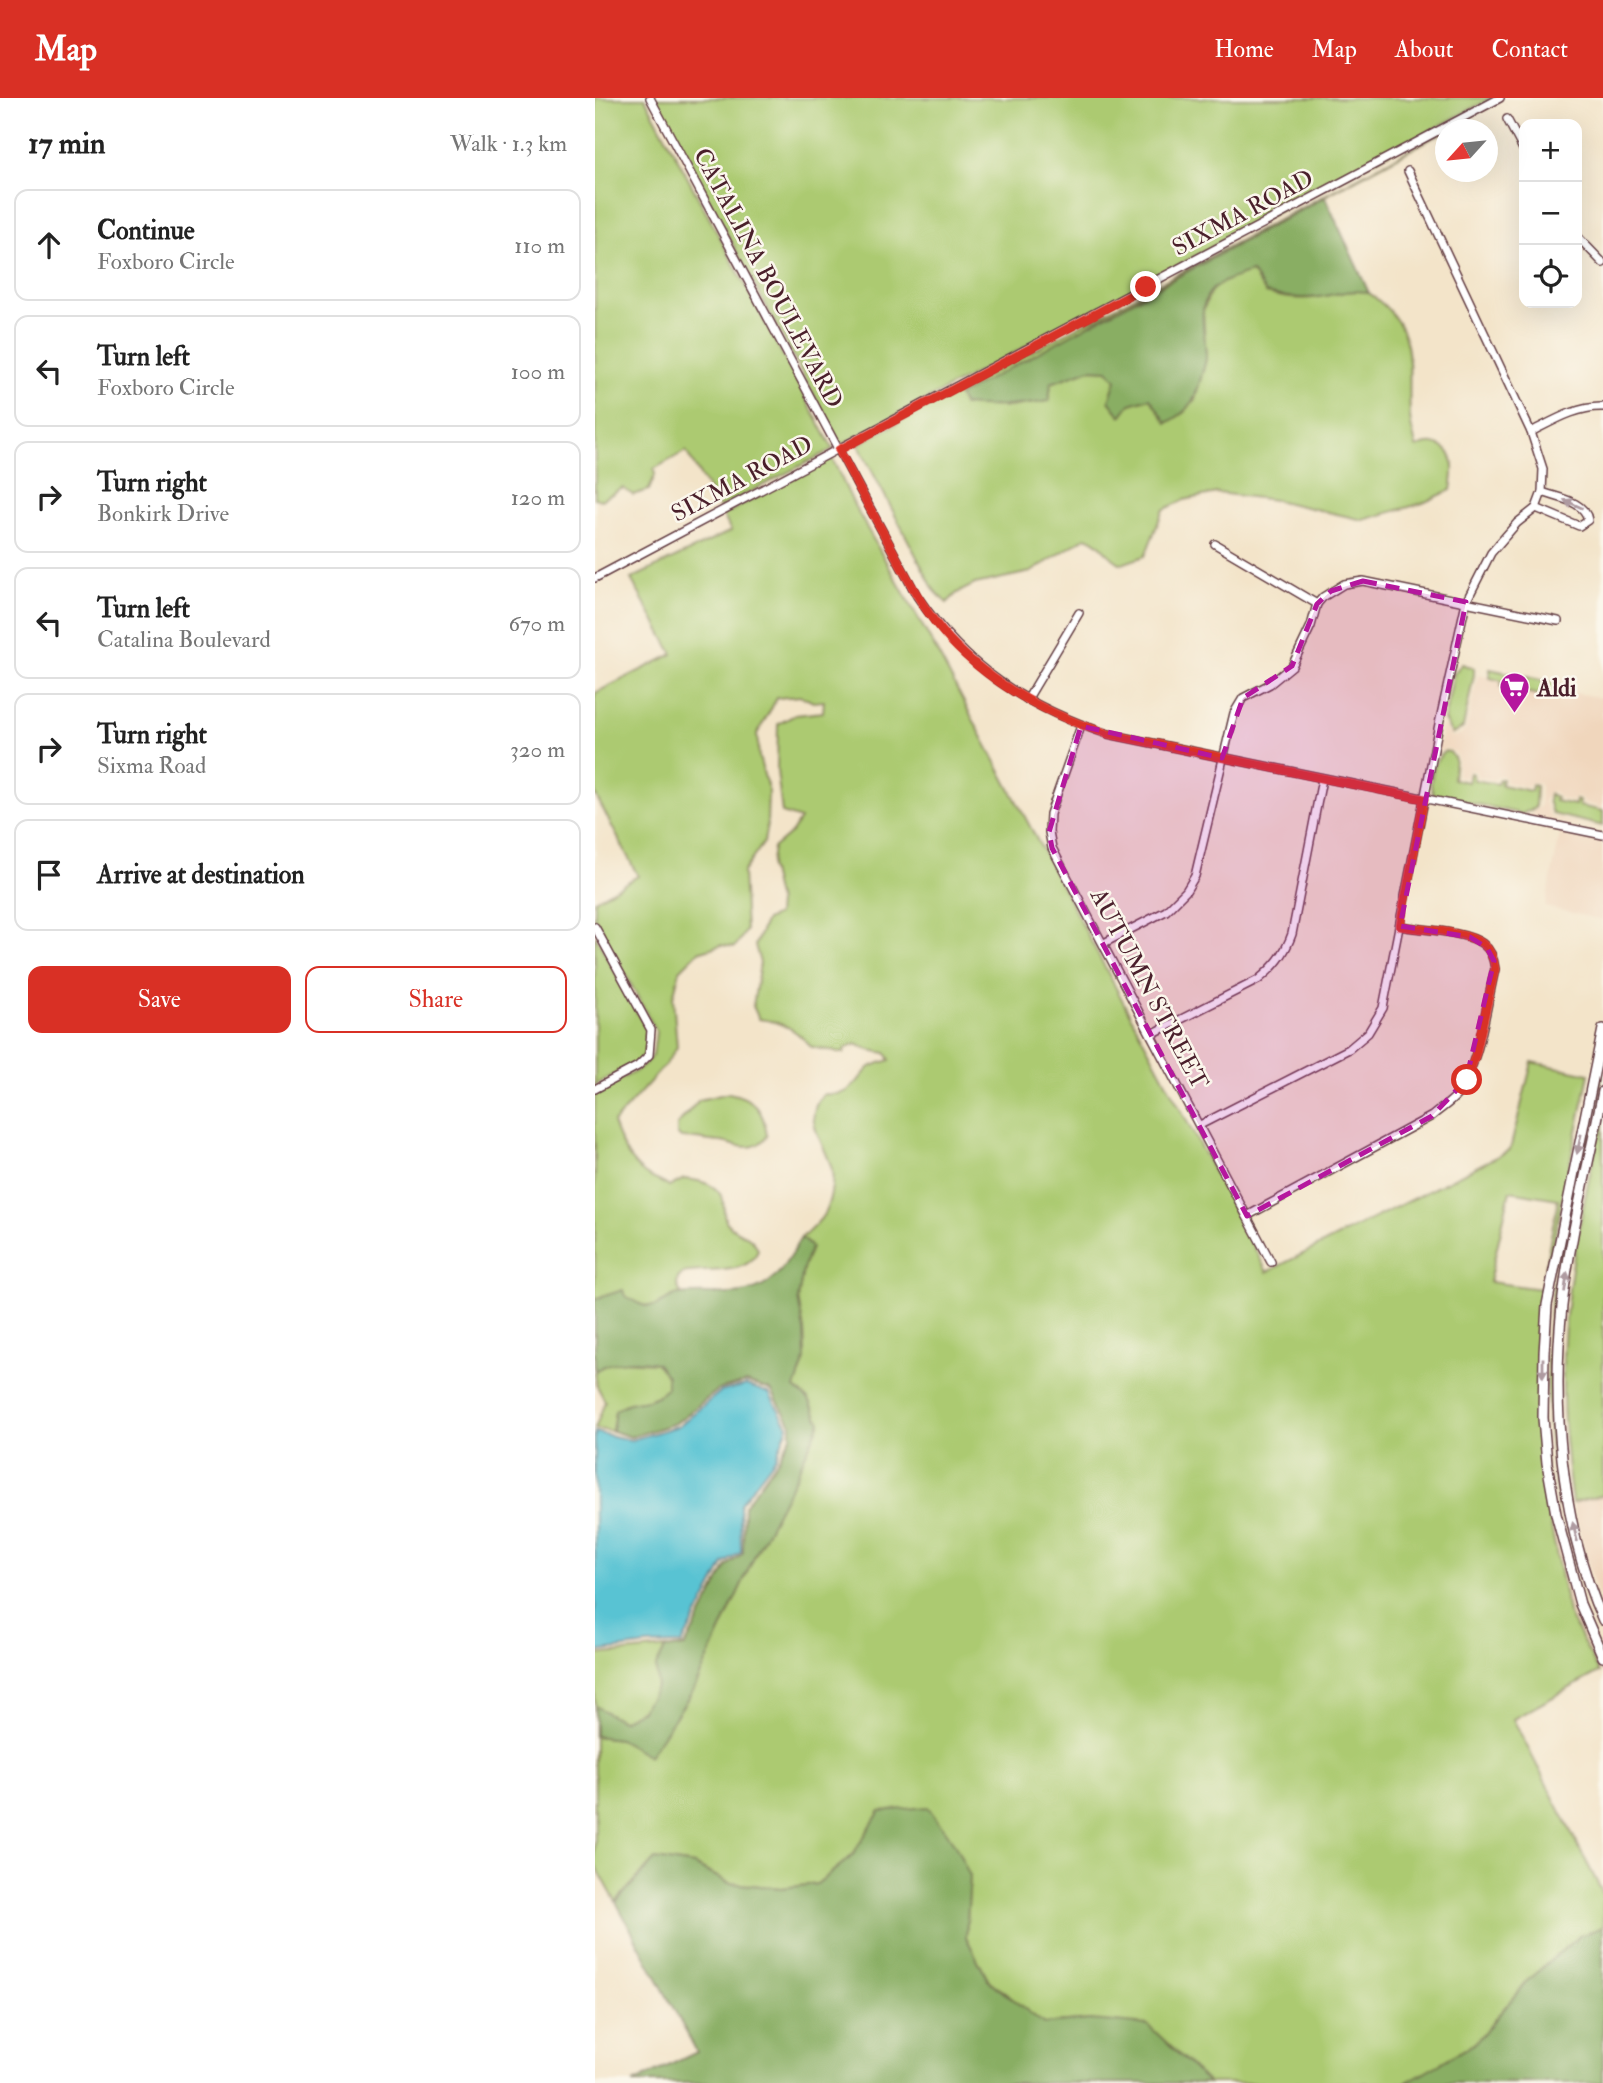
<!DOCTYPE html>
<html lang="en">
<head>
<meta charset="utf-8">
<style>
  body { margin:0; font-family:"IM FELL Double Pica",serif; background:#f6f6f6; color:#222 }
  .controls { position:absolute; right:21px; top:21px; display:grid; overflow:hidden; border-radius:14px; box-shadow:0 7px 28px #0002 }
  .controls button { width:63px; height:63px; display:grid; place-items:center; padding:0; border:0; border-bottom:2px solid #e0e0e0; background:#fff; color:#222; font:35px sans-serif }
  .compass { position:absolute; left:840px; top:21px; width:63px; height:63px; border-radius:50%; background:#fff; box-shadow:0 7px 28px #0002; rotate:243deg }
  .stop { position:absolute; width:21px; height:21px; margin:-16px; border:5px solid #d93025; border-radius:50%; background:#fff }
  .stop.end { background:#d93025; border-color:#fff; box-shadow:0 2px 7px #0008 }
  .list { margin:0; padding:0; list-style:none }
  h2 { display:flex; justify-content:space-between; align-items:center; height:91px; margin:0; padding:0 28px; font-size:30px }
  h2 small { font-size:23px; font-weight:400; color:#767676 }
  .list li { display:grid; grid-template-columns:46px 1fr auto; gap:21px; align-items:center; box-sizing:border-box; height:112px; margin:0 14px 14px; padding:0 14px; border:2px solid #e0e0e0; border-radius:14px }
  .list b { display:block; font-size:26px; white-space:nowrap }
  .list p { margin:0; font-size:23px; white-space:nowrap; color:#767676 }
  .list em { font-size:23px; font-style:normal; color:#767676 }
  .actions { display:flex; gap:14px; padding:21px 28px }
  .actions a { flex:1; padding:16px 0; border:2px solid #d93025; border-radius:14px; text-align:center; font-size:24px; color:#d93025 }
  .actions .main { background:#d93025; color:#fff }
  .icon { flex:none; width:38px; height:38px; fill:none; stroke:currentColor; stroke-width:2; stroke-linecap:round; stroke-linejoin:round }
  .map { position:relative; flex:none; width:1008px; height:1985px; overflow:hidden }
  header { display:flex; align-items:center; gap:42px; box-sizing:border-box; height:98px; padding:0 35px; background:#d93025; color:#fff }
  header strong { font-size:33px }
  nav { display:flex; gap:38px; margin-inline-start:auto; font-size:24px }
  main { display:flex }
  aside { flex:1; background:#fff }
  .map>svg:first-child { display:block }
  .built { fill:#f0d6bc }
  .green { fill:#acca71; stroke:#7b744e; stroke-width:2; fill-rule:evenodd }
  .forest { fill:#89ae63; stroke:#6a6647; stroke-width:2 }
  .water { fill:#58c3d3; stroke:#51717f; stroke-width:2 }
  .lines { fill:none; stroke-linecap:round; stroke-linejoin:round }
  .minor-casing { stroke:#633d43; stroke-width:10 }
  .major-casing { stroke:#633d43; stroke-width:12 }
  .minor { stroke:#fff; stroke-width:7 }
  .major { stroke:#fff; stroke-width:9 }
  .oneway { fill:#ae9aa0 }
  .route { stroke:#d93025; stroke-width:9 }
  .marked { fill:#b5179e; fill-opacity:0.2; stroke:#b5179e; stroke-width:5; stroke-dasharray:14 9; stroke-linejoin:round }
  .labels { text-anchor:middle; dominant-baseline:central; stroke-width:5; stroke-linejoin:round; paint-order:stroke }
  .street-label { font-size:24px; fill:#4a1f2b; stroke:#fbf7ec }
  .poi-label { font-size:24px; font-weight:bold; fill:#4a1f2b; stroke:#fbf7ec; text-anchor:start }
</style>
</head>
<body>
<header>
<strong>Map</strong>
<nav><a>Home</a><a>Map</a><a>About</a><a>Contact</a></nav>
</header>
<main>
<aside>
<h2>17 min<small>Walk · 1.3 km</small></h2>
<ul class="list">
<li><svg class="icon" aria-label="ahead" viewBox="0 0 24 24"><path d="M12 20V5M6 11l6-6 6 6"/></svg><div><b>Continue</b><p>Foxboro Circle</p></div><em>110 m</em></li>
<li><svg class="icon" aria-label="left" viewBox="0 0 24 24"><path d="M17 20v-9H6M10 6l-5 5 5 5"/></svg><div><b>Turn left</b><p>Foxboro Circle</p></div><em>100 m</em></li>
<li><svg class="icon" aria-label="right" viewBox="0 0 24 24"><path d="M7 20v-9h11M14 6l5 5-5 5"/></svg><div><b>Turn right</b><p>Bonkirk Drive</p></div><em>120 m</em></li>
<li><svg class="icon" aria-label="left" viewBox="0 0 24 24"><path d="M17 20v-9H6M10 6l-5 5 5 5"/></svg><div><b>Turn left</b><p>Catalina Boulevard</p></div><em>670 m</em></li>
<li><svg class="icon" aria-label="right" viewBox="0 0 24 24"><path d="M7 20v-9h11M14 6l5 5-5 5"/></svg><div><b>Turn right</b><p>Sixma Road</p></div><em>320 m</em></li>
<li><svg class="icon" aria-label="arrive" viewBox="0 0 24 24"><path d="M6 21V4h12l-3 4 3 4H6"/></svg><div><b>Arrive at destination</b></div></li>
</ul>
<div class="actions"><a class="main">Save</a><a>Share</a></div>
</aside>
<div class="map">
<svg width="1008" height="1985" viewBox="0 0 1008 1985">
  <rect width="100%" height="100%" fill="#fbf7ec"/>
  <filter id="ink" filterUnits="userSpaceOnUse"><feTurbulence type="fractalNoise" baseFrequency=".0143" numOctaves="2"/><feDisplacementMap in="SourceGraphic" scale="14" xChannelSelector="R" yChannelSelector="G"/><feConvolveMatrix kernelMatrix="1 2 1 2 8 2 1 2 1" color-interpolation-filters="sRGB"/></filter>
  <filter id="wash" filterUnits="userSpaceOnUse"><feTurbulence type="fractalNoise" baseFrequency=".00686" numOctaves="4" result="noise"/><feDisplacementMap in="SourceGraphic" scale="28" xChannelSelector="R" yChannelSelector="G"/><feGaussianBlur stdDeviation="1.57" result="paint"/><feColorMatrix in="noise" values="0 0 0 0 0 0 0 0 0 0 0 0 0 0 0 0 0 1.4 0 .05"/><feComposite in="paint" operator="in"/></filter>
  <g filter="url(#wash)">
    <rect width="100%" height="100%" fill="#f3e4c9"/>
    <g class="built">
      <polygon points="883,577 1008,600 1008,710 988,705 988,701 982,699 977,703 964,700 960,694 954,693 949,703 955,719 1008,733 934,718 945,708 946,688 943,685 936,685 933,689 910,684 910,679 905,677 901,679 900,682 882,679 881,673 876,672 872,674 871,680 862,678 863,661 860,654 851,650 842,655 848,627 857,639 866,636 871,631"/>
      <polygon points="966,732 1008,741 1008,822 950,809"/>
      <polygon points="1008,1397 1008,1495 1002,1498 977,1405"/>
      <polygon points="956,1411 981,1508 1008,1569 1008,1572 1004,1574 973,1515 953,1412"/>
    </g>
    <g class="green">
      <polygon points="0,0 50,0 238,351 124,410 91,353 59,371 60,377 54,392 38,397 28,390 6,402 0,400"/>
      <polygon points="59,0 897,0 246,347"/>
      <path d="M850 33 501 222 369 307 414 309 454 303 456 285 495 271 513 272 521 282 514 303 526 318 535 306 555 300 572 325 590 314 600 301 611 261 608 213 616 192 636 180 657 174 671 195C688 200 707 202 724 199 738 197 751 192 766 193 774 193 779 199 784 203 824 236 812 273 815 317 815 327 819 338 821 349 825 348 833 345 838 346 863 350 859 374 856 392L828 405 768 422 680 402 622 395 589 402 568 412 550 458 527 466C510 458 508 444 491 439L436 474 380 486 362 495 352 505 339 492 263 346Z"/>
      <path d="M237 360 260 409 339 548 672 1174 915 1052 937 964 994 976C976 1067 950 1159 945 1253 941 1306 949 1358 956 1411L953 1413 973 1515 1004 1574 918 1621 1008 1796V1829L984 1838 933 1882 880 1945 818 1982 810 1985H614L594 1968 496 1922 449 1926 393 1882 371 1839 375 1777 285 1713 257 1758 222 1786 186 1790 134 1785 99 1767 60 1761 21 1804 0 1766V1638L24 1641 54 1657 99 1591 160 1457 225 1325 214 1302 200 1290 210 1261 209 1232 203 1202 208 1171 216 1149 206 1140C214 1133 224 1125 229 1116 235 1105 239 1085 237 1072 231 1045 204 1021 229 996 258 998 257 988 274 970 279 966 289 964 295 962L291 955 274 952 261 946 251 950 248 955 216 949C201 931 188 924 164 921L158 908 165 865 160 847 171 822 182 817 183 804 175 769 178 750 197 734 205 721 187 715 182 673 183 626 200 617 228 614 229 603 218 604 206 598 182 600 162 636 164 659 173 691 172 726 169 744 148 774 151 833 140 849 126 847 103 854 85 872 78 899 82 949 71 966 18 1025C24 1043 33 1063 49 1075 56 1081 67 1083 74 1089L89 1081C103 1082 122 1086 127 1100 131 1110 126 1118 134 1127 145 1137 158 1137 163 1152 154 1179 111 1170 89 1175L83 1180 82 1187 86 1196C77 1199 68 1206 60 1208 40 1212 27 1188 0 1201V995L45 971 58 957 61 933 0 820V802L43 778 0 696V595L78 556 36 481 136 433 128 417ZM915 1093 963 1101 946 1191 894 1184Z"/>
      <polygon points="867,566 879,570 879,577 868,630 857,636 849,622 859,575"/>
      <polygon points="895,571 963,586 966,591 963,601 906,589 907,583 895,580"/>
      <path d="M850 653 855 654 860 661 858 681 873 684 875 675 878 676 879 682 902 686 904 681H907L906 687 936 693 937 687 941 688 940 710 927 716 839 697C832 685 839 661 850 653Z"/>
      <polygon points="954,696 961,699 960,703 980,707 981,702 984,703 984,708 1008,713 1008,728 957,716 953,702"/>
      <polygon points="0,837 52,933 50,955 41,965 0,987"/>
      <path d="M1002 977 1007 978C989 1069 965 1160 960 1253 957 1305 962 1356 969 1408L964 1409C953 1342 948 1275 956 1207 966 1132 987 1052 1002 977Z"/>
      <path d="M134 995C160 1000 169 1013 172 1038 159 1056 143 1047 126 1044 113 1043 99 1040 86 1040L82 1036V1027L104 1002Z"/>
      <path d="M1008 1014V1397L977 1405C968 1340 964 1274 972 1208 979 1143 995 1078 1008 1014Z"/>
      <path d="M26 1263 61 1265 72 1277V1290C52 1310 39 1297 20 1313L17 1333 0 1331 10 1303 2 1288 0 1273 10 1266Z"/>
      <path d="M71 1550C59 1568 65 1570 62 1587 58 1605 42 1615 27 1623L0 1608V1557Z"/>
    </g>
    <g class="forest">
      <path d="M730 99 774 195C756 190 740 197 723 199 705 202 688 199 671 195L657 174C644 178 628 182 618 191 600 207 611 239 611 259 611 266 607 273 606 280 599 304 595 313 572 325L555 300 535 306 526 318 514 303 521 282 513 272 495 271 456 285 454 303C424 308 398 310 369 307L363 298Z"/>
      <path d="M206 1140 216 1149 208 1171 203 1201 209 1232 210 1261 200 1290 214 1302 225 1324 199 1382 160 1457 99 1591 54 1658 24 1641 0 1638V1608L27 1623 45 1613 56 1599 62 1588 61 1568 70 1551 90 1548 132 1468 148 1455 149 1408 184 1360 196 1338V1326L176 1292 151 1284 123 1292 81 1325 36 1339 17 1333 20 1313C39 1297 52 1310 72 1290V1278L61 1265C40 1262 18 1261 0 1273V1201L28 1192 30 1198C39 1203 48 1210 60 1208 68 1206 75 1198 84 1197 115 1192 147 1204 174 1184 189 1173 196 1155 206 1140Z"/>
      <polygon points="333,1709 360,1747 375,1778 371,1839 393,1882 449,1926 496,1922 553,1927 614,1985 38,1985 102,1954 21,1804 60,1761 99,1767 134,1785 186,1790 222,1786 257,1758 285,1713"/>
      <polygon points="1008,1829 1008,1985 810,1985 880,1945 933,1882 984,1838"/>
    </g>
    <polygon class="water" points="151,1287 174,1295 193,1328 181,1359 145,1406 146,1454 129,1466 87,1546 52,1547 0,1554 0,1334 36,1342 83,1328 125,1294"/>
  </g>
  <g filter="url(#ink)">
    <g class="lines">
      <defs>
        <g id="minor">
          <path d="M55 0 322 498C371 570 431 609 513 636L1008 737"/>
          <polyline points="912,21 929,53"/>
          <polyline points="982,138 1008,165"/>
          <path d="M936 334C958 323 982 308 1008 309"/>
          <path d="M941 410 984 428 993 422C990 403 963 400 947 394"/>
          <polyline points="620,446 722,506"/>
          <polyline points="0,480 905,0"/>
          <polyline points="432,602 484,515"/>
          <polyline points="486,628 455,716 454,734 457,750 676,1164"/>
          <polyline points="0,829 56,932 54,957 43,968 0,991"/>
          <polyline points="509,845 571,813 591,793 600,778 639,615 648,600 675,586 697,568 716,528 722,506 728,499 749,486 768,483 963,523"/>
          <path d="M557 936 663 882C679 869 690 856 697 836L727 681"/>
          <polyline points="605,1027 754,951 773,935 788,910 844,626 871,504 896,455 922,425 941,410 947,394 948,371 936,334 813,73"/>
          <path d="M652 1118 837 1018C845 1011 855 1005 862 997 885 965 891 909 900 871 899 862 896 852 888 846 872 833 827 832 805 828"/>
        </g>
        <g id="major">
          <polyline points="1008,931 952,1207 949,1255 948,1320 952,1365 961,1416 985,1506 1008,1559"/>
          <path d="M1008 993C994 1065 975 1136 967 1208 959 1286 963 1366 981 1442 988 1470 996 1496 1008 1522"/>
        </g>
      </defs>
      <use href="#minor" class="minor-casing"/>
      <use href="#major" class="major-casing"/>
      <use href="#minor" class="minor"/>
      <use href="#major" class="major"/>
    </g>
    <defs><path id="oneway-solid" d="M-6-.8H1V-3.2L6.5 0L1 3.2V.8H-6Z" transform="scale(1.75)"/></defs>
    <g class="oneway">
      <use href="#oneway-solid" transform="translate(978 406) rotate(-156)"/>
      <use href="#oneway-solid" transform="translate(984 1046) rotate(102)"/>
      <use href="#oneway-solid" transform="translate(971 1184) rotate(-82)"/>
      <use href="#oneway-solid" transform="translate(948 1270) rotate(90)"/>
      <use href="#oneway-solid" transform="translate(980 1434) rotate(-104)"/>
    </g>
  </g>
  <g class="lines" filter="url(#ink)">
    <path class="route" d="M551 189 244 352C261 385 279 418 297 451 314 483 330 515 354 541 398 588 453 617 513 636L829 701 805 828C827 832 872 833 888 846 896 852 899 862 900 871L881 955 872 982"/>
  </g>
  <path class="marked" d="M768 483 871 504 805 828 875 839 892 850 899 863 871 982 837 1018 652 1118 457 750 454 734 486 628 627 660 648 600 697 568 722 506 736 493Z"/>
  <defs>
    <symbol id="supermarket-pin" viewBox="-11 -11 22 30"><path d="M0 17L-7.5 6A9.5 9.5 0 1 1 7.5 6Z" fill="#b5179e" stroke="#fbf7ec"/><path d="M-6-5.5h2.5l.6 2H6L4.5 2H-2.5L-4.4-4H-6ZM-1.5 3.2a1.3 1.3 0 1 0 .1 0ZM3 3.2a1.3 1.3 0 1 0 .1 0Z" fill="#fff"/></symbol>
  </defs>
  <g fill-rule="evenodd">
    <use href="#supermarket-pin" x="902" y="572" width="35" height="47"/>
  </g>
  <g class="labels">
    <g class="street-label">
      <text transform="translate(648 115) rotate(-28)">SIXMA ROAD</text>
      <text transform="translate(173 180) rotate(62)">CATALINA BOULEVARD</text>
      <text transform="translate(147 381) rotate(-28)">SIXMA ROAD</text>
      <text transform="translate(554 891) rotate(62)">AUTUMN STREET</text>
    </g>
    <g class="poi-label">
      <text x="942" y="590">Aldi</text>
    </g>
  </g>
</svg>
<div class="controls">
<button>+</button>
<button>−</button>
<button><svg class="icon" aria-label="locate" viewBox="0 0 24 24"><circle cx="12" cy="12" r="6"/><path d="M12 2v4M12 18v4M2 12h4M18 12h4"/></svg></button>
</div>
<svg class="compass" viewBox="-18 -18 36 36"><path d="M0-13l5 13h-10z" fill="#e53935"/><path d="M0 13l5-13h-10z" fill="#767676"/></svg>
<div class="stop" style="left:872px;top:982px"></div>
<div class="stop end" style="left:551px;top:189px"></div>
</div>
</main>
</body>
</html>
